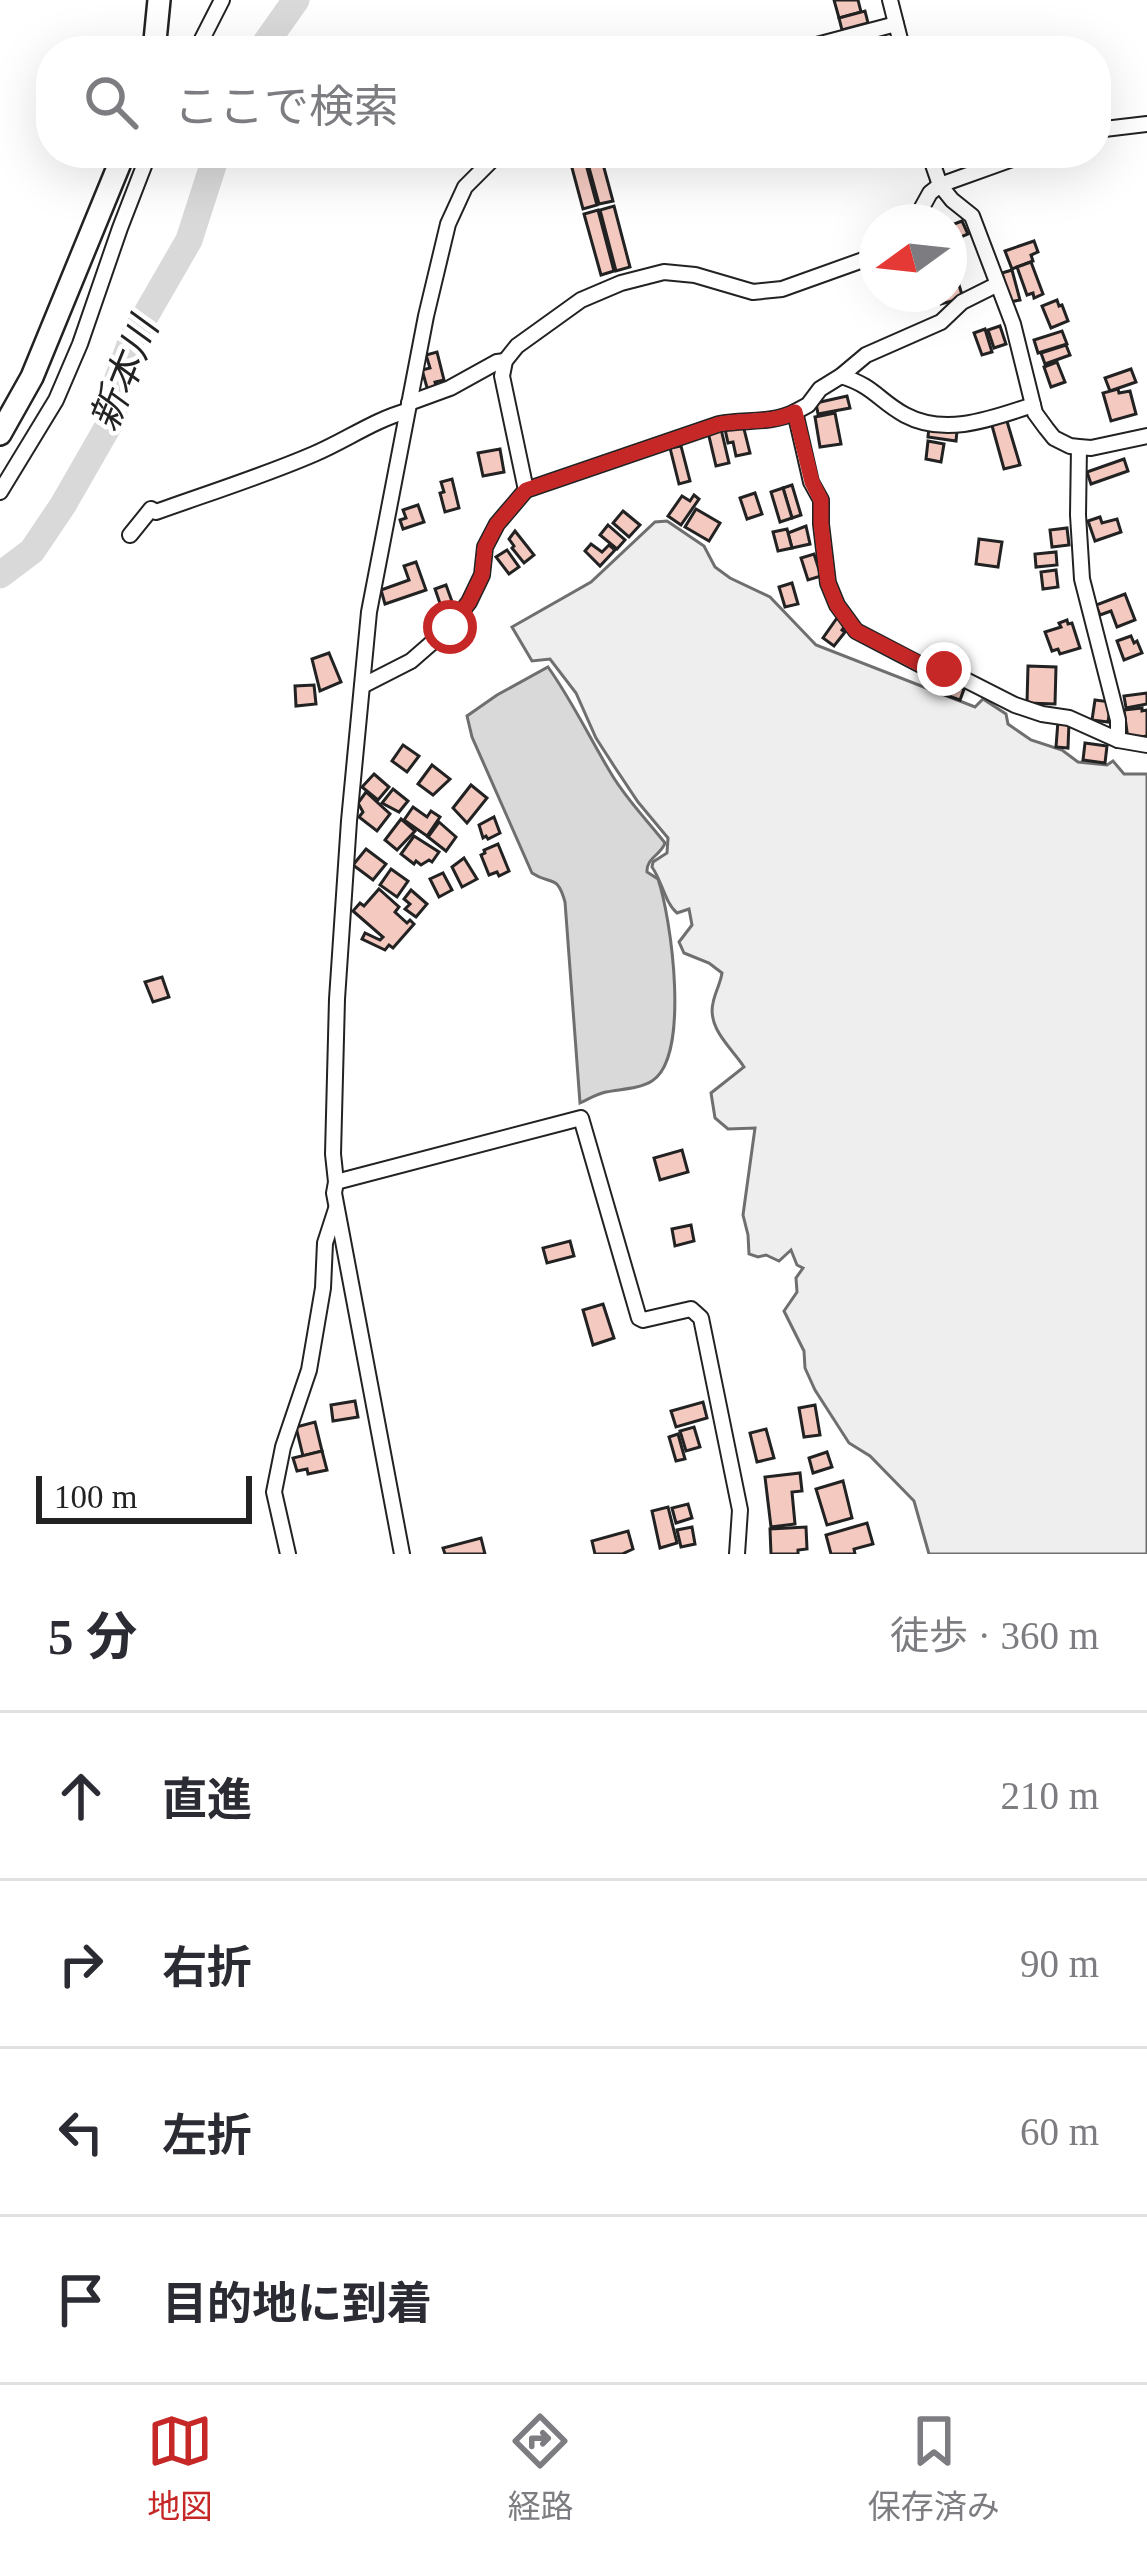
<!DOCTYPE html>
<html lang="ja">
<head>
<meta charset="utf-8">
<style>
  body { margin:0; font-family:"Times New Roman","Noto Sans JP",serif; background:#f7f7f7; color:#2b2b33 }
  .compass { position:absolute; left:859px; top:204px; width:108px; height:108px; border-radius:50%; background:#fff; box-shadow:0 12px 48px #0002; rotate:255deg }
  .scale { position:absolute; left:36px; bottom:30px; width:216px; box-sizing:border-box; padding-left:12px; border:6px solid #222; border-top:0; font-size:33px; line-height:42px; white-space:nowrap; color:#222; -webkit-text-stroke:9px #fff; paint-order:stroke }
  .stop { position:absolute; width:36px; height:36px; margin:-27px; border:9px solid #c62828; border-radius:50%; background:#fff }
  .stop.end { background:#c62828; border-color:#fff; box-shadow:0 3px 12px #0008 }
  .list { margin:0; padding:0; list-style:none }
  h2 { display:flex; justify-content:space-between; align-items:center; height:156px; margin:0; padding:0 48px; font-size:51px }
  h2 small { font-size:39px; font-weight:400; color:#7c7c81 }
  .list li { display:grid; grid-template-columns:78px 1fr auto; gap:36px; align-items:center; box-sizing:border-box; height:168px; padding:0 48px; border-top:3px solid #e1e1e2 }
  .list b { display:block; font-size:45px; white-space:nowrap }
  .list em { font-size:39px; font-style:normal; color:#7c7c81 }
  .icon { flex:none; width:66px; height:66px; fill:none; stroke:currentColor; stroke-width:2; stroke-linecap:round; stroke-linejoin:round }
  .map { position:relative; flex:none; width:1147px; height:1554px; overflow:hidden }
  .search { position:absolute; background:#fff; box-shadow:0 12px 48px #0002; left:36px; right:36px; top:36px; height:132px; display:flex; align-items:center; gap:30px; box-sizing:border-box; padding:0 42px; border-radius:48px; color:#7c7c81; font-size:45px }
  .sheet { height:828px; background:#fff }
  nav { display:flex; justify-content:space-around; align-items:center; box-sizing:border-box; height:168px; border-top:3px solid #e1e1e2; background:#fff; font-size:33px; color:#7c7c81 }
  nav a { display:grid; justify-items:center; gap:6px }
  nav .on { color:#c62828 }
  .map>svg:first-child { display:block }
  .green { fill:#eee; stroke:#6f6f6f; stroke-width:3 }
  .water { fill:#d9d9d9; stroke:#6f6f6f; stroke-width:3 }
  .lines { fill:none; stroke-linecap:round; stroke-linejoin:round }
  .river { stroke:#d9d9d9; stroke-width:27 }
  .building { fill:#f3c9c0; stroke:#222; stroke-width:3 }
  .street-casing { stroke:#222; stroke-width:18 }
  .primary-casing { stroke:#222; stroke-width:26 }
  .street { stroke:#fff; stroke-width:14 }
  .primary { stroke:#fff; stroke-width:21 }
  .route { stroke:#c62828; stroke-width:15 }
  .labels { text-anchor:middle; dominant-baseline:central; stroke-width:9; stroke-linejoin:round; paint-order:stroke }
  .water-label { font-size:39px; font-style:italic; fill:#222; stroke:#fff }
</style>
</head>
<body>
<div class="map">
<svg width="1147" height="1554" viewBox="0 0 1147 1554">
  <rect width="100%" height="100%" fill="#fff"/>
  <path class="green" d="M667 521 704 546 715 567 730 578 770 597 816 645 975 707 983 699 1006 714 1008 724 1031 740 1062 750 1078 762 1107 765 1113 761 1124 774H1147V1554H929L914 1501 870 1456 849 1443 815 1390 805 1368 804 1351 784 1311 797 1292 796 1278 803 1268 797 1265 791 1250 779 1261 766 1255 758 1257 749 1254 748 1235 743 1215 755 1128 728 1129 715 1118 711 1093 744 1067C732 1048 707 1029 713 1003 715 992 720 985 722 973L709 963 684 953 679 942 692 925 689 909 677 913C665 903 662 881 652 867L653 862 667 853 668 838 638 802 614 766 596 738 576 693 550 659 532 661 512 627 591 582 655 522Z"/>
  <path class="water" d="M548 667C573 702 590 739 612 775 627 800 647 820 665 843 661 855 646 858 647 872L658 879C671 917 691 1056 652 1081 639 1089 621 1089 606 1092 596 1094 589 1099 580 1103L565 902C557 873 551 886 532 873L472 737 467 716 497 695Z"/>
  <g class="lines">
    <g class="river">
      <polyline points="260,51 296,0"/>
      <polyline points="0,575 32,551 63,505 114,416 112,395 132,339 189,240 217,153"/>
    </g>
  </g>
  <g class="building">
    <polygon points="834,0 858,0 861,12 839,18"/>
    <polygon points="865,11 868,23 842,30 839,18"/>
    <polygon points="568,153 583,153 597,205 583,209"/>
    <polygon points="585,153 600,153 613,201 599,204"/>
    <polygon points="614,206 630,267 616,271 600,210"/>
    <polygon points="598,210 614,271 601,275 584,214"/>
    <polygon points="962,221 968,234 949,242 949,226"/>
    <polygon points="1034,241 1038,252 1031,255 1033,261 1012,269 1005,251"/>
    <polygon points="1031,262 1043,294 1034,298 1033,293 1027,295 1017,267"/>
    <polygon points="1012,270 1020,300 1010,302 1002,273"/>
    <polygon points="959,285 963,298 941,304 937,294 949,294 949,288"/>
    <polygon points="1057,300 1059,306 1062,305 1068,321 1051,328 1042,306"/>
    <polygon points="1000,326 1006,344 994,348 988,330"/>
    <polygon points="985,329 992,352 982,355 974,333"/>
    <polygon points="1062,331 1067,344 1038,353 1034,340"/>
    <polygon points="1066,345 1070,355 1045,364 1041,353"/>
    <polygon points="437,352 444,380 435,382 437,389 428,391 422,370 430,368 426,355"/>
    <polygon points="1057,362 1065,382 1051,387 1044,367"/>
    <polygon points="1131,369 1136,382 1110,391 1105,378"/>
    <polygon points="1118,389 1119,393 1130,391 1136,414 1111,421 1103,393"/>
    <polygon points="847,396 850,408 818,414 816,403"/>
    <polygon points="835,413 841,444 820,447 815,417"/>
    <polygon points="1006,418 1020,465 1004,469 991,422"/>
    <polygon points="743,425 750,453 736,456 733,442 728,443 725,429"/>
    <polygon points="929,426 957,431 956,441 928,437"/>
    <polygon points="721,429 729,463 716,466 708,432"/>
    <polygon points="928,441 944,444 941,462 926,459"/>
    <polygon points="681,446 690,481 679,484 670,448"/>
    <polygon points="500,449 504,472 483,476 478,453"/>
    <polygon points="1124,459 1128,471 1091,484 1087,472"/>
    <polygon points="452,479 459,508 445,512 440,493 444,492 441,482"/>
    <polygon points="792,485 801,515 792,518 783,488"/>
    <polygon points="783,488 792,518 780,522 771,492"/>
    <polygon points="755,493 762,514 747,519 740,498"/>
    <polygon points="694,495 699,499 681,525 668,516 682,496 690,501"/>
    <polygon points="418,505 424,522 403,529 400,520 406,518 403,510"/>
    <polygon points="696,509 720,523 709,541 685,527"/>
    <polygon points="623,511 640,525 629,537 613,523"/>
    <polygon points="1100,517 1102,523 1117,519 1121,532 1095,541 1088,521"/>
    <polygon points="608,525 625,540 617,549 600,535"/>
    <polygon points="806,526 810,544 792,548 788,533"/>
    <polygon points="1067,528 1069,545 1052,547 1050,530"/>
    <polygon points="787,529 792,548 778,551 773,532"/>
    <polygon points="515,531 534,555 524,563 512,548 514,546 509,539"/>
    <polygon points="979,539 1002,542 998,567 976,564"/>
    <polygon points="591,544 602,552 609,545 615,550 600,566 585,551"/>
    <polygon points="507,550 519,567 509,574 496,557"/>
    <polygon points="1056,552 1057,565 1036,567 1035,554"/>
    <polygon points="814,554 821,576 808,580 801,558"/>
    <polygon points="416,562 426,590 385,604 381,590 409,580 404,566"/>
    <polygon points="1056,570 1058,587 1043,589 1041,572"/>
    <polygon points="792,583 798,604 785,607 779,587"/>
    <polygon points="446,585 454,607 443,612 435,589"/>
    <polygon points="1125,594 1135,620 1117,627 1111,611 1100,615 1096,605"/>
    <polygon points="837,618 846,624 842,630 845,632 834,646 823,638"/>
    <polygon points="1067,620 1068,624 1072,623 1080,648 1060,654 1058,649 1052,651 1045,632 1061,627 1059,623"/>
    <polygon points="1131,636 1134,643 1137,641 1142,653 1124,660 1117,641"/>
    <polygon points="329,653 341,682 320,691 312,659"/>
    <polygon points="1028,666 1056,667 1055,704 1027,703"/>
    <polygon points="936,678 964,689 960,700 931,690"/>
    <polygon points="314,685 316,704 296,706 295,686"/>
    <polygon points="1147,693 1147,704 1126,708 1124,696"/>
    <polygon points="1095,700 1111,702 1108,722 1092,720"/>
    <polygon points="1142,708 1142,711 1147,710 1147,736 1128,739 1124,710"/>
    <polygon points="1058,721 1069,722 1068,748 1056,747"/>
    <polygon points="1085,743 1107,746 1105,763 1083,760"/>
    <polygon points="403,745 419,756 407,772 392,761"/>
    <polygon points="432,765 450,779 433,795 418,784"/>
    <polygon points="374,774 389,787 378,800 362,787"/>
    <polygon points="471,785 487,798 467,823 453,808"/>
    <polygon points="393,789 408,801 399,812 382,803"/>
    <polygon points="366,792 390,814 377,831 359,817 363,812 358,803"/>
    <polygon points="413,807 427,817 431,811 440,817 427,836 404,820"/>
    <polygon points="494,817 500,833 488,839 486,836 483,838 479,825"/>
    <polygon points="401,819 415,831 397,850 385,840"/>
    <polygon points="439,822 456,837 446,851 428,837"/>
    <polygon points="414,836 439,852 432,862 429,860 421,865 416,861 414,864 401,854"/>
    <polygon points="498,844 509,871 499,876 497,872 489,875 481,855 485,853 484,850"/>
    <polygon points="366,849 386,864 373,880 353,865"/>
    <polygon points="464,858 477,879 462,887 452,867"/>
    <polygon points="391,869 408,881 397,897 380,885"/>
    <polygon points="443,873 452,890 439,897 430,879"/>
    <polygon points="379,889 399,907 395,912 407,923 410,920 414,924 393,948 389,945 385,950 362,939 365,933 380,940 383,937 353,911 360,903 364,906"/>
    <polygon points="411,890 427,904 416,917 405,909 410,904 404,899"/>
    <polygon points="162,977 169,997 153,1002 145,982"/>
    <polygon points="682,1150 688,1172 660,1180 654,1158"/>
    <polygon points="691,1225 694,1241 675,1246 672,1229"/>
    <polygon points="570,1241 574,1256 547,1263 543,1248"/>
    <polygon points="603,1304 614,1338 593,1345 583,1310"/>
    <polygon points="355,1401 358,1417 333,1421 331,1405"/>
    <polygon points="703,1402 707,1418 676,1427 671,1411"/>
    <polygon points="815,1405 820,1435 804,1437 799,1408"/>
    <polygon points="315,1422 322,1451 303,1456 296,1427"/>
    <polygon points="694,1427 700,1447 686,1451 680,1431"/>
    <polygon points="766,1429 774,1458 757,1462 750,1433"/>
    <polygon points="678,1434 685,1459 676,1461 669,1437"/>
    <polygon points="322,1451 327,1470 308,1474 307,1469 297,1471 293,1458"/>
    <polygon points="827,1452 832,1467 813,1473 809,1458"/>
    <polygon points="800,1473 802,1491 792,1492 795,1524 771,1527 765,1477"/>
    <polygon points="843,1481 852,1518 827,1525 816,1489"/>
    <polygon points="688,1504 692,1518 676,1523 672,1508"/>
    <polygon points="668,1507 677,1543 660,1548 652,1511"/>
    <polygon points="867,1523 873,1544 854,1549 855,1554 831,1554 826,1535"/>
    <polygon points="692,1527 695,1544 681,1547 677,1530"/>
    <polygon points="806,1527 807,1549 798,1550 798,1554 771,1554 770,1529"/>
    <polygon points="628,1531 633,1549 622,1554 595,1554 592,1541"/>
    <polygon points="481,1538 485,1554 445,1554 443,1548"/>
  </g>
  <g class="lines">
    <defs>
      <g id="street">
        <polyline points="890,0 903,51"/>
        <polyline points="196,51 222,0"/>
        <polyline points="794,51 896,24"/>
        <polyline points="1096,130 1147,124"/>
        <polyline points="929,153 940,185 952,200 972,216 1013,324 1035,413 1046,428 1054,438 1070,446 1079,447 1091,448 1147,436"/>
        <polyline points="914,222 930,193 940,185 1029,153"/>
        <path d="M841 376C874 386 879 401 905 415 946 437 993 418 1033 405"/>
        <polyline points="409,403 450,388 497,362 505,361"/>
        <polyline points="795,412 808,405 820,389 841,376 866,355 941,322 962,302 996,285"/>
        <polyline points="1079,447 1078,515 1082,579 1118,720 1118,740"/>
        <polyline points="526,490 502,376 505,361 517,346 581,300 621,283 664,272 695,275 753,292 782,289 877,255"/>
        <polyline points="0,492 56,400 80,344 120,228 149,153"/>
        <path d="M130 535 151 509 156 512C209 493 263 476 314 454 345 441 374 420 407 411"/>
        <path d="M362 686 411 661 450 627 469 602 482 575 485 547 497 524 526 490 719 424C745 419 771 424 795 412L811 482 821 500V524L828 583 837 605 856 631 923 666 944 669 1015 705 1042 714 1069 718 1118 740 1147 745"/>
        <polyline points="336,1182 581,1118 639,1318 643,1320 691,1309 701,1318 740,1510 737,1554"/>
        <polyline points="288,1554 274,1492 283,1447 309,1370 323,1288 325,1243 336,1209"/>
        <polyline points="402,1554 334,1193 336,1182 333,1154 337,999 349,821 369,612 426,316 448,224 465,187 499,153"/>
      </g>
      <g id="primary">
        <polyline points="154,51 159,0"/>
        <polyline points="0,434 32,377 124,153"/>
      </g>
    </defs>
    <use href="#street" class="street-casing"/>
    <use href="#primary" class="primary-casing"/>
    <use href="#street" class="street"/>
    <use href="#primary" class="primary"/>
  </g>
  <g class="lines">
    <path class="route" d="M450 627 469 602 482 575 485 547 497 524 526 490 719 424C745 419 772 424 795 412L812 482 821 500V524L828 583 837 605 856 631 922 665 944 669"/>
  </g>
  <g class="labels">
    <g class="water-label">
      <text transform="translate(124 374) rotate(-68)">新本川</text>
    </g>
  </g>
</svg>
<svg class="compass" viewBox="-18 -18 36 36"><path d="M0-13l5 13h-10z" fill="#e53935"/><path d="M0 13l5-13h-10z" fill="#7c7c81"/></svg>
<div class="scale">100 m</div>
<div class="stop" style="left:450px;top:627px"></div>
<div class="stop end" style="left:944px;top:669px"></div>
<div class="search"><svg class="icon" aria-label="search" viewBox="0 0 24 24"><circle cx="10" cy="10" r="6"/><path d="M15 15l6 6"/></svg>ここで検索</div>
</div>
<section class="sheet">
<h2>5 分<small>徒歩 · 360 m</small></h2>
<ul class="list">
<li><svg class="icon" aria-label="ahead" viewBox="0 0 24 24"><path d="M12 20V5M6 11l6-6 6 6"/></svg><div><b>直進</b></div><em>210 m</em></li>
<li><svg class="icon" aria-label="right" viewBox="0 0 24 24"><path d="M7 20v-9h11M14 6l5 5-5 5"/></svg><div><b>右折</b></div><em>90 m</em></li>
<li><svg class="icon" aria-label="left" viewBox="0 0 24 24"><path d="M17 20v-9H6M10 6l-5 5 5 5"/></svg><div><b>左折</b></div><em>60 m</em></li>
<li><svg class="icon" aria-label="arrive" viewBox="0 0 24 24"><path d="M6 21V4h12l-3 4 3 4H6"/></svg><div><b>目的地に到着</b></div></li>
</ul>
</section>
<nav>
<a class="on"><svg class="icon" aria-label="map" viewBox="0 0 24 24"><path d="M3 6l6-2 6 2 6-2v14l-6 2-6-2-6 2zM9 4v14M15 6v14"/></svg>地図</a>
<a><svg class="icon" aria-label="directions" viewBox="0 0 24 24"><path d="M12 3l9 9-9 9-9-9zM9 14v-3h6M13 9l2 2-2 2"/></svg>経路</a>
<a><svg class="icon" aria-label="saved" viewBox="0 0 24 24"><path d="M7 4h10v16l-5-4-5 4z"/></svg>保存済み</a>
</nav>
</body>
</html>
